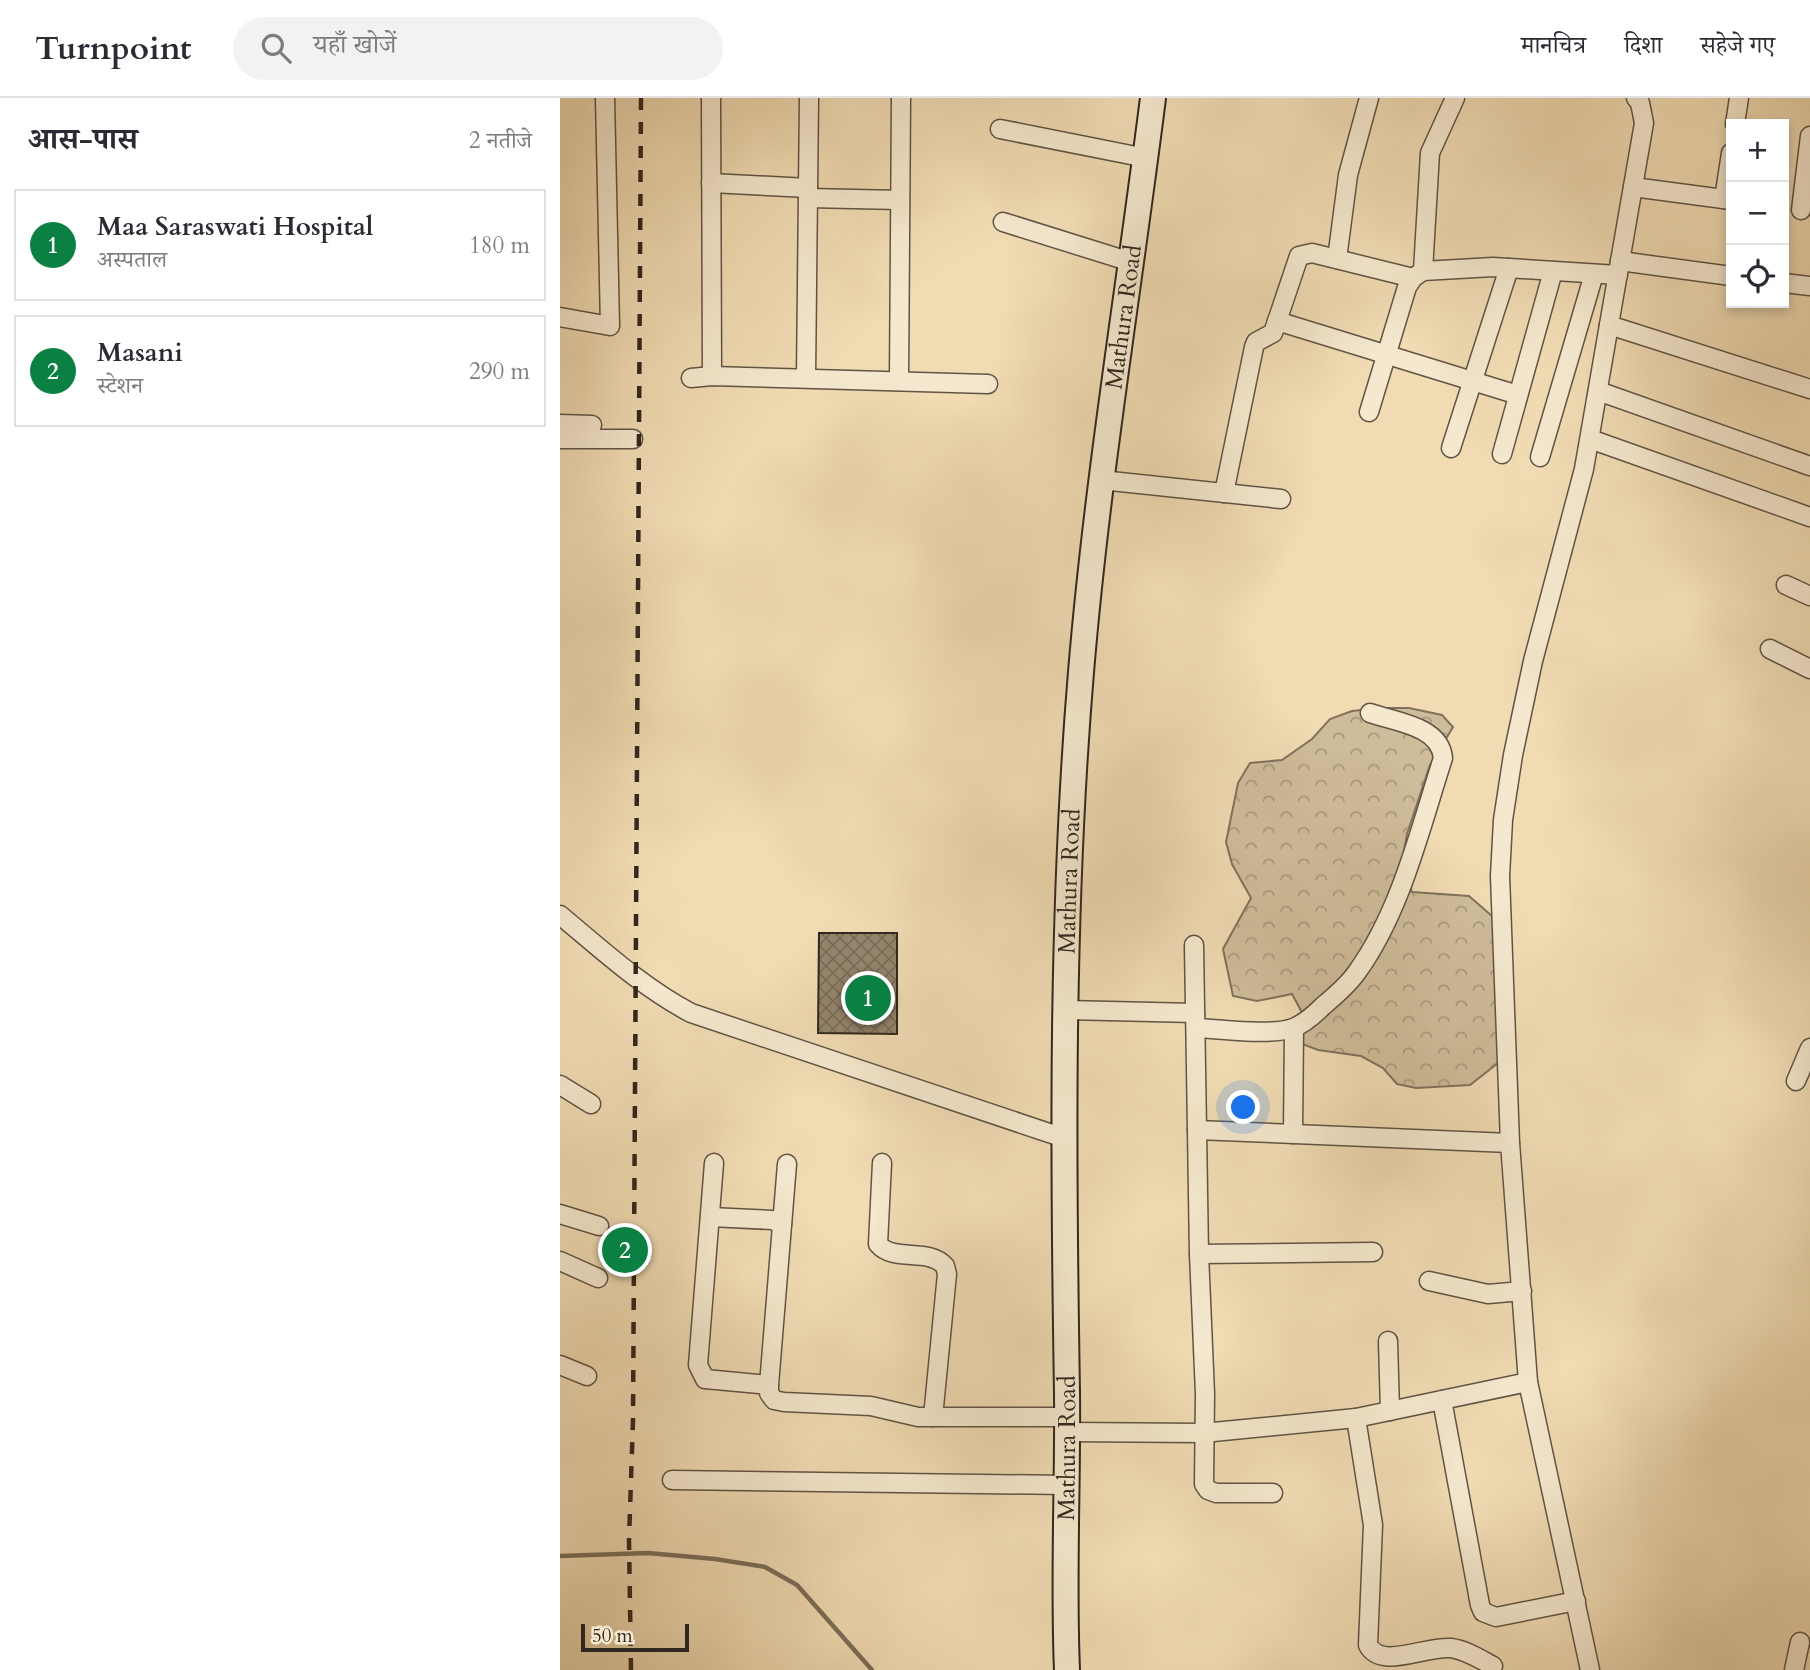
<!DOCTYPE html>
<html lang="hi">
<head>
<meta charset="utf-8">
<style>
  body { margin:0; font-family:Cardo,"Noto Serif Devanagari",serif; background:#f2f2f3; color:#2b2b33 }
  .controls { position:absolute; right:21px; top:21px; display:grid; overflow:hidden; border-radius:0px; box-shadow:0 4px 10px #0003 }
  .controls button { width:63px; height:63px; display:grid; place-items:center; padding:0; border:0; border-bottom:2px solid #e1e1e2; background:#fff; color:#2b2b33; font:35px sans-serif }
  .scale { position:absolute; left:21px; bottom:18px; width:108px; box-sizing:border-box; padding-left:7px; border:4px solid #30271f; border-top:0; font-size:19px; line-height:24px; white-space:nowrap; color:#30271f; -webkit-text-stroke:5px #f5e8ce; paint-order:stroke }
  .you { position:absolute; left:684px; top:1010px; width:24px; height:24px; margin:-18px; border:5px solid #fff; border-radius:50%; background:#1a73e8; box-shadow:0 0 0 10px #1a73e833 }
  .badge { display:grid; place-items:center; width:46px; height:46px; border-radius:50%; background:#0b8043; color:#fff; font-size:23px; font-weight:700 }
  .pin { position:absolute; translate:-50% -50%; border:4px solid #fff; box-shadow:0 2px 7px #0006 }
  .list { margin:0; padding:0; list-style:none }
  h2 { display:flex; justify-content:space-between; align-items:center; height:91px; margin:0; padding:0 28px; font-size:30px }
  h2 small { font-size:23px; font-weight:400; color:#7c7c81 }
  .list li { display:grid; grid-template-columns:46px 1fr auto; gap:21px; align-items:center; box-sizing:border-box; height:112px; margin:0 14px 14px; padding:0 14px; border:2px solid #e1e1e2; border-radius:0px }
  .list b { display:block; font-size:26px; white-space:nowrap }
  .list p { margin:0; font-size:23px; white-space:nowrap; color:#7c7c81 }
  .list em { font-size:23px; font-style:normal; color:#7c7c81 }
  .icon { flex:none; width:38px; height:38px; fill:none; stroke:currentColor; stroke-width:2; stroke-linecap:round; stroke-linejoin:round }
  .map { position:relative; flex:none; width:1250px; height:1572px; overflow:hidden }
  header { display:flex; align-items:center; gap:42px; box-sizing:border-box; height:98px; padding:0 35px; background:#fff; border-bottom:2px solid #e1e1e2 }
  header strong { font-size:33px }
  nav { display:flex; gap:38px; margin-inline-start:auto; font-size:24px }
  .search { width:490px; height:63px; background:#f2f2f3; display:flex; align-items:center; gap:18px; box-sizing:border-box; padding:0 24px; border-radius:38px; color:#7c7c81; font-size:26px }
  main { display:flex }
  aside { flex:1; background:#fff }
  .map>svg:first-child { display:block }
  .forest { fill:url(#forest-crowns); stroke:#80725c; stroke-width:2 }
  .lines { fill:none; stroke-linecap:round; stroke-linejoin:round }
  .stream { stroke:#7c6e5a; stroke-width:4.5 }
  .building { fill:url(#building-cross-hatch); stroke:#30271f; stroke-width:2 }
  .minor-casing { stroke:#605444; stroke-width:21 }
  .secondary-casing { stroke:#30271f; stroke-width:28 }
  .minor { stroke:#f5e8ce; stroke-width:18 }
  .secondary { stroke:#f5e8ce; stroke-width:24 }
  .rail { stroke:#30271f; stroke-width:4.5; stroke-dasharray:12 12; stroke-linecap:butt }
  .labels { text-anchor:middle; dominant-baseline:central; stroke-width:7; stroke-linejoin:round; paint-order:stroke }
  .street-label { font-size:24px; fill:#30271f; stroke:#f5e8ce }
</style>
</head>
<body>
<header>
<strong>Turnpoint</strong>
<div class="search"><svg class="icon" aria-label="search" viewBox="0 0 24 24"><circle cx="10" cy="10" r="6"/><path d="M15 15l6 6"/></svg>यहाँ खोजें</div>
<nav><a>मानचित्र</a><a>दिशा</a><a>सहेजे गए</a></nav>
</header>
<main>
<aside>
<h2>आस-पास<small>2 नतीजे</small></h2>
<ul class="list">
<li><span class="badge">1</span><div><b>Maa Saraswati Hospital</b><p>अस्पताल</p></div><em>180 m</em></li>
<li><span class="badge">2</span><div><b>Masani</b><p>स्टेशन</p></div><em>290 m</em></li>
</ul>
</aside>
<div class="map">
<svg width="1250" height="1572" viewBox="0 0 1250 1572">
  <defs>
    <pattern id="forest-crowns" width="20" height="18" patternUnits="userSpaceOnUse" patternTransform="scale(1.75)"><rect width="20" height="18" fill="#cfbc9a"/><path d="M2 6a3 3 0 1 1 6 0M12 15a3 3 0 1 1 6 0" fill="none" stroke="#a8997d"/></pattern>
    <pattern id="building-cross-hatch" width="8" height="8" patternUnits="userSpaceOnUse" patternTransform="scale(1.75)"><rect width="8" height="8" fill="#94856c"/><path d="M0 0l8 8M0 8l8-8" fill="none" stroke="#796d58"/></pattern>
  </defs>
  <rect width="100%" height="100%" fill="#f0dbb3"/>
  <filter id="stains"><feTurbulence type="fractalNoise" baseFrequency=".00286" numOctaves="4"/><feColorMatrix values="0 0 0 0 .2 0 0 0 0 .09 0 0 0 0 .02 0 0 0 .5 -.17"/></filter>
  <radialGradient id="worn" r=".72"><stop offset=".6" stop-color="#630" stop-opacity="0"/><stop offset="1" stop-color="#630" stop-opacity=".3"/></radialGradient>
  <polygon class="forest" points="819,610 849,610 882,617 893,629 870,667 847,736 842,764 852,794 909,798 932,818 945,884 938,965 910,987 856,990 837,986 823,970 801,958 758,952 737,944 745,920 732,896 697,903 673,898 663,851 691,800 672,766 666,744 678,685 690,665 722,662 752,641 770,621 792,613"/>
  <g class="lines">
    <polyline class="stream" points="0,1458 88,1455 155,1461 205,1469 237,1487 312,1572"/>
  </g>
  <polygon class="building" points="259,835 337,835 337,936 258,935"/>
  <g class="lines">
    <defs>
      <g id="minor">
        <polyline points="151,0 152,278"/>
        <polyline points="1175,26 1179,0"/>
        <polyline points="440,31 586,60"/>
        <polyline points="151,85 248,90"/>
        <polyline points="1073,89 1171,102"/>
        <polyline points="248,100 340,102"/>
        <polyline points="1164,101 1171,55"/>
        <polyline points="1241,112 1250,38"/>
        <polyline points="443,124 571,164"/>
        <polyline points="777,161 788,77 809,0"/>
        <polyline points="1060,163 1171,178"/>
        <polyline points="863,173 870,55 895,0"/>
        <polyline points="1224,185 1250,188"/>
        <polyline points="0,219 50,228 45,0"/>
        <polyline points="717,223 958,297"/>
        <polyline points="1049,227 1250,291"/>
        <polyline points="131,280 152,278 428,286"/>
        <polyline points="246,280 249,0"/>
        <polyline points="339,282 341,0"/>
        <polyline points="1038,293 1250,368"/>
        <polyline points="809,314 847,189 853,180 863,173 933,169 1058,177"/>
        <polyline points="0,326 32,327"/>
        <polyline points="0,341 73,341"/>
        <polyline points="1030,341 1250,419"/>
        <polyline points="891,350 949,170"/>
        <polyline points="942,356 993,173"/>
        <polyline points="980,359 1034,176"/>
        <polyline points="541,382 721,401"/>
        <polyline points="664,395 694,249 696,244 713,235 739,158 752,155 853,180"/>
        <polyline points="1226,487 1250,498"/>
        <polyline points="1210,551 1250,571"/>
        <path d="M0 817C42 852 82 889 131 915L504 1040"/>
        <polyline points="634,847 639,1156 645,1296 644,1386 648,1392 656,1395 713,1395"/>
        <polyline points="506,912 635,915"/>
        <path d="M637 930C662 931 711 938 733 930 744 926 755 916 763 908 775 898 788 887 797 874 841 813 860 731 883 660 880 628 836 624 810 615"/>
        <polyline points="1236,983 1250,950"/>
        <polyline points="0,987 31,1006"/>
        <polyline points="637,1032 950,1045"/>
        <polyline points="733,1036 734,930"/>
        <polyline points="154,1065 138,1267 145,1281 209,1287 209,1295 214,1302 224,1304 311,1308 358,1319 507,1319"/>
        <path d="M322 1065 318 1146C334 1165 368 1149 385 1168L387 1176 373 1319"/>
        <polyline points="0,1116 39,1128"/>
        <polyline points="150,1119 212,1122 222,1126"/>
        <polyline points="639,1156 813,1154"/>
        <polyline points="0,1163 38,1180"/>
        <polyline points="869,1183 928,1196 962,1193"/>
        <polyline points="828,1243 830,1313"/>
        <polyline points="0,1267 27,1278"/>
        <polyline points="968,1284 1030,1572"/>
        <polyline points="209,1287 227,1066"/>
        <polyline points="882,1302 920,1507 923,1514 936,1519 1016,1503"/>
        <path d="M796 1320 813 1427 808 1547C821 1572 864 1548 891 1550 906 1552 920 1561 933 1568"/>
        <polyline points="507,1334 643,1335 796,1320 968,1284 950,1045 940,778 943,722 953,657 973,563 1024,371 1084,25 1080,5 1076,0"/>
        <polyline points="112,1382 506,1387"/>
        <polyline points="1234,1572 1240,1544"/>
      </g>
      <g id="secondary">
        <path id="s1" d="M507 1572C503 1480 508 1387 507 1295 503 1055 501 813 521 574 537 382 569 191 593 0"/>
      </g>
    </defs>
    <use href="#minor" class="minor-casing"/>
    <use href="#secondary" class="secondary-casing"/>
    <use href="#minor" class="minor"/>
    <use href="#secondary" class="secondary"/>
    <polyline class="rail" points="71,1572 69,1442 73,1322 81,0"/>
  </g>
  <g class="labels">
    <g class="street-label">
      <text stroke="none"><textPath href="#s1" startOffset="1356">Mathura Road</textPath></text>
      <text stroke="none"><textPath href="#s1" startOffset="789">Mathura Road</textPath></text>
      <text stroke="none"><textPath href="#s1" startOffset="222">Mathura Road</textPath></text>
    </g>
  </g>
  <rect width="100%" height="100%" filter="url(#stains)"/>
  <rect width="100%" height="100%" fill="url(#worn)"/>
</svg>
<div class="controls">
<button>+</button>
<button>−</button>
<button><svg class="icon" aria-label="locate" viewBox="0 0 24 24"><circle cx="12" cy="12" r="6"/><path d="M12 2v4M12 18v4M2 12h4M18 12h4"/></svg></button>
</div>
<div class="scale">50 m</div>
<div class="you"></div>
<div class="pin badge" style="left:308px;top:900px">1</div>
<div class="pin badge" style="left:65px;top:1152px">2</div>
</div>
</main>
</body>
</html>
